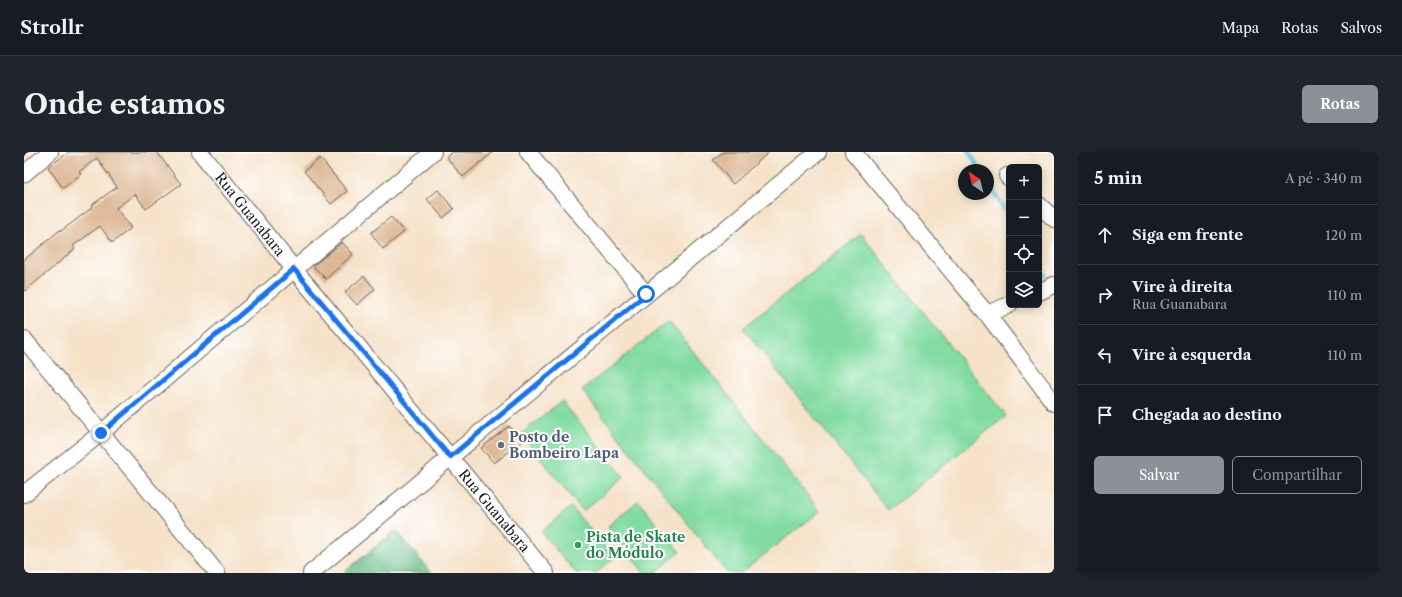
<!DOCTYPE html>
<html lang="pt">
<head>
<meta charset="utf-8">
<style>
  body { margin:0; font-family:"Libre Caslon Text",serif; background:#20242c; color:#f1f3f6 }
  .controls { position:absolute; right:12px; top:12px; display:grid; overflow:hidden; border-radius:6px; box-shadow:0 2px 10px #0003 }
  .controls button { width:36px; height:36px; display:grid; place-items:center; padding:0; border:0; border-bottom:1px solid #363941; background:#171b24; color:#f1f3f6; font:20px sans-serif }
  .compass { position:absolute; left:934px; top:12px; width:36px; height:36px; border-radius:50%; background:#171b24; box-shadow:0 2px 10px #0003; rotate:325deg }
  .stop { position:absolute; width:12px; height:12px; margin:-9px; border:3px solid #1a73e8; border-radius:50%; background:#fff }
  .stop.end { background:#1a73e8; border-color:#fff; box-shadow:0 1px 4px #0008 }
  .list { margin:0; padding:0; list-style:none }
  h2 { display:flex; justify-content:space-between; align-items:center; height:52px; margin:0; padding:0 16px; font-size:17px }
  h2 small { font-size:13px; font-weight:400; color:#9ea1a6 }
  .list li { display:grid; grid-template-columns:26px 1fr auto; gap:12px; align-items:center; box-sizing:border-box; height:60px; padding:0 16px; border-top:1px solid #363941 }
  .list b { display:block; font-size:15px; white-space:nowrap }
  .list p { margin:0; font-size:13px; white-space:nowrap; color:#9ea1a6 }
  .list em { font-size:13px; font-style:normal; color:#9ea1a6 }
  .actions { display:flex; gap:8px; padding:12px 16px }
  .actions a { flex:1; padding:9px 0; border:1px solid #8c9099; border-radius:6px; text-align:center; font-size:14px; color:#8c9099 }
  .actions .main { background:#8c9099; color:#fff }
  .icon { flex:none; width:22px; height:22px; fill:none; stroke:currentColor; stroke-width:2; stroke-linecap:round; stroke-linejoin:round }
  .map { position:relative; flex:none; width:1030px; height:421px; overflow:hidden; border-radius:6px }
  header { display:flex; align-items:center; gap:24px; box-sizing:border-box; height:56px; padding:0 20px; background:#171b24; border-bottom:1px solid #363941 }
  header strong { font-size:19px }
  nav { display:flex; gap:22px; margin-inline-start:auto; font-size:14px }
  .intro { display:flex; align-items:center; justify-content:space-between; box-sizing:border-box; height:96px; padding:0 24px }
  h1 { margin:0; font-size:28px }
  .button { padding:10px 18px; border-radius:6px; background:#8c9099; color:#fff; font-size:14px; font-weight:700 }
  main { display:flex; gap:24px; padding:0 24px }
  aside { flex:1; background:#171b24; border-radius:6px; box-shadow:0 2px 10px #0003 }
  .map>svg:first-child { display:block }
  .green { fill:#82dca1; stroke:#4f7c5e }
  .forest { fill:#69bc87; stroke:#426c52 }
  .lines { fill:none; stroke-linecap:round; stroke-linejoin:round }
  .stream { stroke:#5dc6d8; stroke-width:4.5 }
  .building { fill:#ddb894 }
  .minor-casing { stroke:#686159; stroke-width:18 }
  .minor { stroke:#fff; stroke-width:16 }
  .route { stroke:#1a73e8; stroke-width:5 }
  .service-dot { fill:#5c6f8a; stroke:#fff; stroke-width:1.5 }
  .leisure-dot { fill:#2e9e5b; stroke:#fff; stroke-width:1.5 }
  .labels { text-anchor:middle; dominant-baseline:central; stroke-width:4; stroke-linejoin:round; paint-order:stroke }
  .street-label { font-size:14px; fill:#1c1c1c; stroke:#fff }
  .service-label { font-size:14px; font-weight:bold; fill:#4e5e75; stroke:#fff; text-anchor:start }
  .leisure-label { font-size:14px; font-weight:bold; fill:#27864d; stroke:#fff; text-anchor:start }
</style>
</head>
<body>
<header>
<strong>Strollr</strong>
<nav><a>Mapa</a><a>Rotas</a><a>Salvos</a></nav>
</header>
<div class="intro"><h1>Onde estamos</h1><a class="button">Rotas</a></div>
<main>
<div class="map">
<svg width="1030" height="421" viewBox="0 0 1030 421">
  <rect width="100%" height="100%" fill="#fff"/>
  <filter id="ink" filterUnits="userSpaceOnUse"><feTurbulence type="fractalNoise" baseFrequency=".025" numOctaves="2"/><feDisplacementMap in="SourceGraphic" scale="8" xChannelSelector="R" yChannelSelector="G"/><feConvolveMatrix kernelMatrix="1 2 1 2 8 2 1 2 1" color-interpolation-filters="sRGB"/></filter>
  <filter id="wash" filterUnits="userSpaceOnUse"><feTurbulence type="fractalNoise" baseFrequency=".012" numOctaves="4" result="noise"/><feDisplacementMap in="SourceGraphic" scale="16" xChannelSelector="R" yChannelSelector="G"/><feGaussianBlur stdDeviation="0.9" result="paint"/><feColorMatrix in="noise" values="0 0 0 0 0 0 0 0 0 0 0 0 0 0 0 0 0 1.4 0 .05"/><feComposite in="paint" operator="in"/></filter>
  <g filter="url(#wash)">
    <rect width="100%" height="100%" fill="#f5e2c9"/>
    <g class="green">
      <polygon points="837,82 982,264 864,358 719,176"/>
      <polygon points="645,169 796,359 717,421 703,421 558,238"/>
      <polygon points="538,249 600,325 559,359 497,282"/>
      <polygon points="614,349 656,400 631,421 620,421 584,374"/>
      <polygon points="547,355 590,406 572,421 552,421 517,380"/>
    </g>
    <polygon class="forest" points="372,378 408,421 319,421"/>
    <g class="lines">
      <g class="stream">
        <polyline points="945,0 956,18"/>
        <polyline points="964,31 985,65"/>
        <polyline points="1015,113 1021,123"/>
      </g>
    </g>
    <g id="blocks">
      <g class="building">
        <polygon points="45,0 133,0 157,32 122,57 111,42 92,56 107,76 88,91 76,74 49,94 51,97 0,140 0,108 36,78 37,79 69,55 68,53 93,35 73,6 55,20 57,22 39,36 24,15"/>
        <polygon points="429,0 469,0 439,25 422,5"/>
        <polygon points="699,0 745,0 709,32 689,8"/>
        <polygon points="296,6 323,39 307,52 280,19"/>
        <polygon points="414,38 430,57 419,66 403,47"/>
        <polygon points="367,65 380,80 359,97 347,81"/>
        <polygon points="318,90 329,102 302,127 289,114"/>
        <polygon points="340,124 351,137 333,153 321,140"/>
        <polygon points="485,274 498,290 470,311 457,296"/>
      </g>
    </g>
  </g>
  <g filter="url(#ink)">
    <use href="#blocks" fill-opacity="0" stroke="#686159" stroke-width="1"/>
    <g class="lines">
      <defs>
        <g id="minor">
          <path id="s1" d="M176 0 270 117 522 421"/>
          <polyline points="504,0 622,142"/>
          <polyline points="829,0 963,162 1030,251"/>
          <polyline points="0,22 26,0"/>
          <polyline points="983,24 985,26"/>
          <polyline points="1015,53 1030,67"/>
          <polyline points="1015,140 1030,133"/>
          <polyline points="963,162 985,153"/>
          <polyline points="0,187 193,421"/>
          <polyline points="0,342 77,281 409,0"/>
          <polyline points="287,421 794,0"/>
        </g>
      </defs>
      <use href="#minor" class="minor-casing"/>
      <use href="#minor" class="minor"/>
    </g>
  </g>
  <g class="lines" filter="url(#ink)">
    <polyline class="route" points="77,281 270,117 426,305 622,142"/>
  </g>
  <circle class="service-dot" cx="477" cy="293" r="4"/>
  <circle class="leisure-dot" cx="554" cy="393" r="4"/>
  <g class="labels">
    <g class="street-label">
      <text stroke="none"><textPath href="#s1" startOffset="80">Rua Guanabara</textPath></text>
      <text stroke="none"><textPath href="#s1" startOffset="464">Rua Guanabara</textPath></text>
    </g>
    <g class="service-label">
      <text x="485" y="285">Posto de<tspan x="485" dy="16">Bombeiro Lapa</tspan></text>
    </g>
    <g class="leisure-label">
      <text x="562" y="385">Pista de Skate<tspan x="562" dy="16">do Módulo</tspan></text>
    </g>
  </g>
</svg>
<div class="controls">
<button>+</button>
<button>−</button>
<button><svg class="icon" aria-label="locate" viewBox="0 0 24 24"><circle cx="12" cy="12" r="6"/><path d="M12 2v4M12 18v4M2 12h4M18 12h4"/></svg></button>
<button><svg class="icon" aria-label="layers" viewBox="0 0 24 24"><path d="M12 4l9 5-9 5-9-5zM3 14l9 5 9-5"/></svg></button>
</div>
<svg class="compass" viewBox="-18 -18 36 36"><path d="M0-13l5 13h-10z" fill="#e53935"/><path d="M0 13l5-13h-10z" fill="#9ea1a6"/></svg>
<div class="stop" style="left:622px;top:142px"></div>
<div class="stop end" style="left:77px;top:281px"></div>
</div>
<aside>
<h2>5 min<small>A pé · 340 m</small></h2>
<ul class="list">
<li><svg class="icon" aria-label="ahead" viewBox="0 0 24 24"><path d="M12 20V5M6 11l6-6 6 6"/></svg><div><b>Siga em frente</b></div><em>120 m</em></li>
<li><svg class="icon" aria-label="right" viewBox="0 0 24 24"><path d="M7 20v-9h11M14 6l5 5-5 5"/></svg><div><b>Vire à direita</b><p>Rua Guanabara</p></div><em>110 m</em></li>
<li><svg class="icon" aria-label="left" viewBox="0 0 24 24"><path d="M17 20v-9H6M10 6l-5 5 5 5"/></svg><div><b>Vire à esquerda</b></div><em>110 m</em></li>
<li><svg class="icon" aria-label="arrive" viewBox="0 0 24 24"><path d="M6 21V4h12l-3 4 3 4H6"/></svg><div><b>Chegada ao destino</b></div></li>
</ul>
<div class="actions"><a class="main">Salvar</a><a>Compartilhar</a></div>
</aside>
</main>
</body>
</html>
